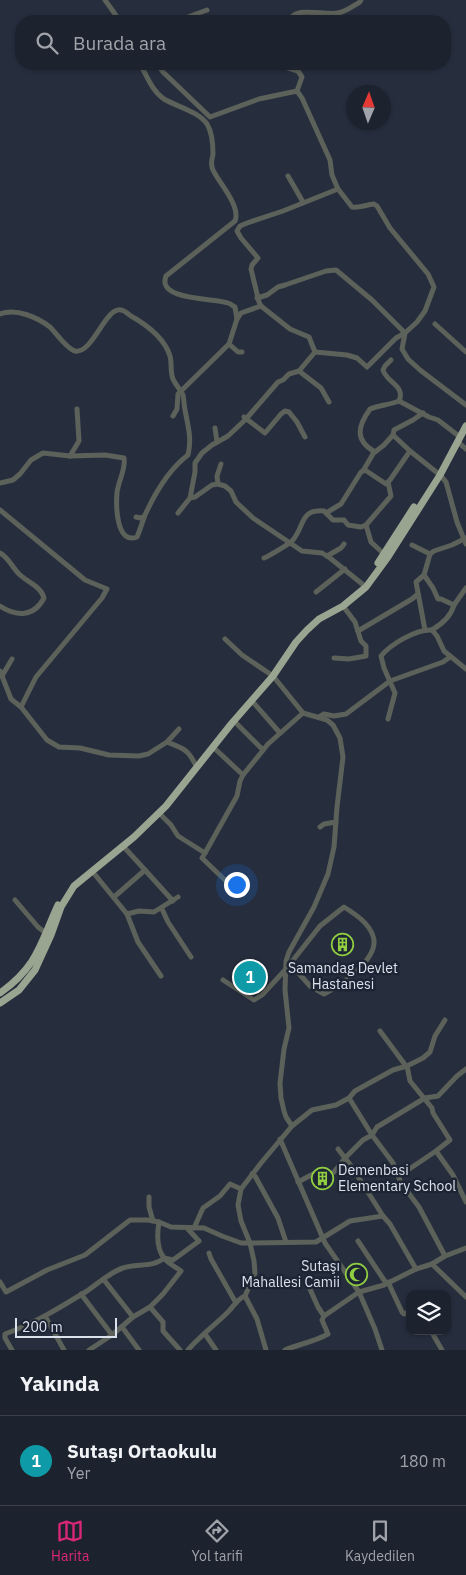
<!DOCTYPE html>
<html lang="tr">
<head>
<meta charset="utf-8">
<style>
  body { margin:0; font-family:"IBM Plex Sans",sans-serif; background:#252a36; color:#f1f3f6 }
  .controls { position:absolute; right:15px; bottom:15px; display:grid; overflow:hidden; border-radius:10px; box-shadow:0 1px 4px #0004 }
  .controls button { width:45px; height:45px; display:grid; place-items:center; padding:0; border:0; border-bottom:1px solid #3a3f4a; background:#1c222e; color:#f1f3f6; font:25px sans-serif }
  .compass { position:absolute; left:346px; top:85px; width:45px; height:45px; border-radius:50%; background:#1c222e; box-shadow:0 1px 4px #0004; rotate:2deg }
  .scale { position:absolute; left:15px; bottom:12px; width:102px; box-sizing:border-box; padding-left:5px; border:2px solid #dce2ec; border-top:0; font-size:14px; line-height:18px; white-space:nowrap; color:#dce2ec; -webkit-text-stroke:4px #1d2534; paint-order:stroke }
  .you { position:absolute; left:236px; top:884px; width:18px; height:18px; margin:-12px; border:4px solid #fff; border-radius:50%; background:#1a73e8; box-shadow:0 0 0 8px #1a73e833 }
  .badge { display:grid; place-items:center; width:32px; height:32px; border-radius:50%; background:#db2777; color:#fff; font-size:16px; font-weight:700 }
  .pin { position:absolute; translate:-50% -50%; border:2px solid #fff; box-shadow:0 1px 5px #0006 }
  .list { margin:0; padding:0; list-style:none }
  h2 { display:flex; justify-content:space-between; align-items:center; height:65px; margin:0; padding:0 20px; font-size:21px }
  h2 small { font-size:16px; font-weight:400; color:#a0a4aa }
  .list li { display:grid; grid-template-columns:32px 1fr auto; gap:15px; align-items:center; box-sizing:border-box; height:90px; padding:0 20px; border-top:1px solid #3a3f4a }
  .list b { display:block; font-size:19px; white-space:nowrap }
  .list p { margin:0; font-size:16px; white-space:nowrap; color:#a0a4aa }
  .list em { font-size:16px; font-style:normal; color:#a0a4aa }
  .icon { flex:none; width:28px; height:28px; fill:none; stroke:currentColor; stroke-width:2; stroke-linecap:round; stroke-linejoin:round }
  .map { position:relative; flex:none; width:466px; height:1350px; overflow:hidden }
  .search { position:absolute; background:#1c222e; box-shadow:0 1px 4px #0004; left:15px; right:15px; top:15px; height:55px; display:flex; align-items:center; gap:12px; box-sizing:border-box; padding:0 18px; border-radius:20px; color:#a0a4aa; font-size:19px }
  .sheet { height:155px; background:#1c222e }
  nav { display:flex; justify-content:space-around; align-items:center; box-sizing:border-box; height:70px; border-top:1px solid #3a3f4a; background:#1c222e; font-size:14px; color:#a0a4aa }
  nav a { display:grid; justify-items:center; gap:2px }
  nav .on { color:#db2777 }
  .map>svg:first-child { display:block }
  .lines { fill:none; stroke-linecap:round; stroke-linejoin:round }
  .minor { stroke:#5c6159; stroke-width:5 }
  .highway { stroke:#9aa591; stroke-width:7 }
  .labels { text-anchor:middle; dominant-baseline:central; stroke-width:5; stroke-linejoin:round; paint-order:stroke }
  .poi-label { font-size:14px; fill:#dce2ec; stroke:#1d2534 }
</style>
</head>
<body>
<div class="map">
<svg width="466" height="1350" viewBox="0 0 466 1350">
  <rect width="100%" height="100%" fill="#262e3e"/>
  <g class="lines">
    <g class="minor">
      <polyline points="105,0 120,21"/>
      <polyline points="177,21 207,10"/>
      <path d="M289 21C295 5 324 16 338 13 345 12 353 6 360 2L361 0"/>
      <path d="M140 64C147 76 152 91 164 99 177 107 198 111 207 124 212 132 213 145 213 154 212 160 210 164 213 170 219 183 241 206 235 221L166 276C156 301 216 298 228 303 231 304 233 306 235 307L237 319 229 344 178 394 177 409 173 416"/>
      <path d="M157 64 163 72 210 117 259 99 297 91 302 98 330 160 332 175 338 189 352 207C360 208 366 205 374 204L377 206 390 228 428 274 434 287 425 311 417 322 405 333 402 349 408 359 420 370 466 405"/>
      <polyline points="284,64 285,67 298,71 302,77 297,91"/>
      <polyline points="288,176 303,202"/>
      <polyline points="257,298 267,295 278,287 285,285 326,271 336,270 372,300 405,333 396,338 367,367 357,358 347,355 315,352 299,371 289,374 283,380 278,382 246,419 228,436 212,445 202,453 195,463 195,472 190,498 195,497 212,485 218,484 225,486 231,491 236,502 253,518 302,551 322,553 330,558 366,587"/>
      <path d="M0 314C16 308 37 317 50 327 56 333 67 349 75 351 93 354 105 307 121 310 124 310 128 314 131 316 147 325 164 337 170 356 172 363 170 372 173 379 175 384 180 389 183 395 184 400 184 405 185 410 188 426 192 439 188 455 168 470 155 493 145 515 142 523 140 530 137 537 116 545 116 505 117 493 118 481 126 470 124 458L105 455 70 456 43 453 31 460 20 474 13 480 0 483"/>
      <polyline points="237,319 241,313 261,306"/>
      <polyline points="435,324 466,352"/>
      <polyline points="229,344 238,352 242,352"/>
      <polyline points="315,352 309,337 290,329 261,306 259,302 251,269 252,265 258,258 241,238 237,231 240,226 247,223 283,211 338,189"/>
      <path d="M391 360 385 366 383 370C386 382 406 386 399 401"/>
      <polyline points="299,371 321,388 329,402"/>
      <polyline points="399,401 429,417 438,420 460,437"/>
      <polyline points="423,413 413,420 394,430 393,435 410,451 440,475 446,482 457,522 466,544"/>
      <polyline points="244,417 265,433 281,414 285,411 289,412 297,422 305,437"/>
      <polyline points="215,428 217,442"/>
      <path d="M393 435 384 445 375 452C354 440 358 426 370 409 380 405 389 405 399 401"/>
      <polyline points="458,442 466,449"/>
      <polyline points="70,456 79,441 77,409"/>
      <polyline points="363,471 373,454 373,451"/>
      <polyline points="218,484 217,476 221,464"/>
      <polyline points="0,510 85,580 107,589 102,598 36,677 21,707"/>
      <polyline points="178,513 190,498"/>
      <polyline points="326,513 341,504 361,472 365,470 386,484 390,480 410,451"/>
      <polyline points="136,517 140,518 144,517"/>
      <polyline points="366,525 391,496 388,482"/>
      <polyline points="412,545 430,554"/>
      <path d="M0 553C9 558 12 567 19 574 27 582 41 586 44 598 34 617 17 617 0 606"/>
      <polyline points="327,556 341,548 344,544"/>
      <path d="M264 558C269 556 289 544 292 541 305 527 299 509 324 511L333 520H344L348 525 361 527 366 525 371 542 385 555"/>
      <polyline points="424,575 433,588 438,599 441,599 454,605 466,588"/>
      <polyline points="316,592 345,569"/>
      <polyline points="425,630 416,582 424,575 430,554 434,551 452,545 466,538"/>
      <path d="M432 630C442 624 451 616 454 605"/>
      <polyline points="358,631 412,599 418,594"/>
      <polyline points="225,639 242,655 273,676 303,713 327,720 333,725 340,738 343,757 337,807 334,847 328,874 314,907 289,952 286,961 285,990 289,1028 284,1049 280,1083 281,1098 284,1111 286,1117 292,1126"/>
      <polyline points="334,658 349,659 366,656 366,646 361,641 355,622 343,606"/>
      <path d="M0 671 11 699 21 707 47 740 59 747 80 748 109 755 139 756 148 754 167 742C182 748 188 749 195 764"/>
      <polyline points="2,676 12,659"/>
      <polyline points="252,701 280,733"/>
      <polyline points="319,717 324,714 334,716 346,714 390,681 443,662 450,657"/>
      <path d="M388 719 395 693 384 668 381 656C391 644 416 629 432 630L437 636 444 651 466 669"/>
      <polyline points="234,721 263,750"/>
      <polyline points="167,742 179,729"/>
      <polyline points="213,747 243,775"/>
      <polyline points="159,813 171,825 178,836 205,853"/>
      <polyline points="320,827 324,824 336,822"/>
      <polyline points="145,870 173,901"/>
      <polyline points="92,871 127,914 138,942 161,976"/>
      <polyline points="228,883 202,858 205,853 237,796 240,781 243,775 268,744 303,713"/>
      <polyline points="114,897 145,870 123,846"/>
      <polyline points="15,900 38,927 47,934"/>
      <polyline points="162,909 168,922 191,957"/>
      <polyline points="127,914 139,911 154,912 178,897"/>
      <path d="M223 980 254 1000 262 995 286 969 320 926 344 907C355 914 369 923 373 936 381 958 340 986 324 994L310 986 295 969H286"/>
      <polyline points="380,1031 406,1066"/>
      <polyline points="349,1098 372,1135 393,1163 401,1183 419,1207 445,1256"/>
      <polyline points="280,1139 325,1243 359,1292 375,1329 382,1350"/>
      <polyline points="338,1149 352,1167 383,1216"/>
      <polyline points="436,1151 453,1175 466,1202"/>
      <polyline points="252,1174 255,1176 278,1218 286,1242"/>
      <polyline points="399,1176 436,1151 450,1140 433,1113 432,1108 410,1081 407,1066"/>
      <polyline points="298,1182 317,1172 326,1176 334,1172 345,1158 363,1140 372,1135 377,1127 425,1098 438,1096 457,1076 466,1069"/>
      <polyline points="149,1197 149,1207 153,1221"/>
      <polyline points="194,1228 203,1208 220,1196 230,1184 241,1189"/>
      <polyline points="358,1241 386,1283"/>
      <polyline points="209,1253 211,1259 236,1303"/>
      <polyline points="432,1264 466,1297"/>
      <polyline points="104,1280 133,1317"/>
      <polyline points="0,1282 6,1292 47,1270 85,1255 130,1220 148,1220 159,1222 171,1227 204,1228 222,1236 241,1243 250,1243 316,1242 350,1221 383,1216 390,1224 416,1269"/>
      <polyline points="388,1282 402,1312 404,1314 410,1311"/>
      <polyline points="309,1287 318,1307 324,1316"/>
      <polyline points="81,1294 112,1335"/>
      <polyline points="245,1296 257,1319 266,1350"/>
      <polyline points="150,1307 163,1322 163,1331 180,1350"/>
      <polyline points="45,1316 64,1350"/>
      <polyline points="122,1327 139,1350"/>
      <polyline points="431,1331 442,1350"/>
      <polyline points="205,1334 216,1350"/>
      <path d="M12 1350 5 1338V1334C35 1323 61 1307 87 1291 99 1283 110 1272 123 1268 136 1263 153 1268 164 1258L173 1260 199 1241 187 1228"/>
      <path d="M89 1350 112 1335 133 1317 150 1307 163 1294 181 1271C176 1267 167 1263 164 1258 156 1248 157 1234 159 1222"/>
      <path d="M188 1350C200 1336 215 1325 228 1312 234 1306 237 1299 245 1296L255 1273 254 1261 250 1243 241 1221 238 1205 241 1189 261 1163 292 1126 312 1110 336 1105 349 1098 355 1091 393 1070 407 1066 423 1058 430 1052 435 1036 445 1020"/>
      <path d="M285 1350C299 1344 314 1342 328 1334L322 1320 324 1316 359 1292 384 1285 416 1269 432 1264 445 1256 466 1248"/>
    </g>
    <g class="highway">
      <polyline points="378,563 414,507"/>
      <path d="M0 993C38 966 40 944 58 905"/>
      <polyline points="0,1003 19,990 35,970 51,935 61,907 74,886 134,837 166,806 232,723 273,676 296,642 307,630 319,619 343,606 366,587 388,557 440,475 466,426"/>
    </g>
  </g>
  <defs>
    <symbol id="building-ring" viewBox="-11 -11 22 22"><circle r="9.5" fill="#1d2534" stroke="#90cd41" stroke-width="1.5"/><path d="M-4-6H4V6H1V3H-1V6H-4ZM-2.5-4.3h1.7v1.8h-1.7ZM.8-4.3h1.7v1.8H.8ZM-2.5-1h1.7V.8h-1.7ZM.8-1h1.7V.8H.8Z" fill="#90cd41"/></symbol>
    <symbol id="mosque-ring" viewBox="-11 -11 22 22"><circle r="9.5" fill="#1d2534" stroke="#90cd41" stroke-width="1.5"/><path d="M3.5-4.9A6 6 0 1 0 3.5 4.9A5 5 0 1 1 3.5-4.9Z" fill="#90cd41"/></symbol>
  </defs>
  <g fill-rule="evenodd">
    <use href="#building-ring" x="330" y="932" width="25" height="25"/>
    <use href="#building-ring" x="310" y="1166" width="25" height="25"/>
    <use href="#mosque-ring" x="344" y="1262" width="25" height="25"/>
  </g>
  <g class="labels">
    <g class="poi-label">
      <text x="343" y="968">Samandag Devlet<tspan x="343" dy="16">Hastanesi</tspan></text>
      <text x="338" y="1170" text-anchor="start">Demenbasi<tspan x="338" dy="16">Elementary School</tspan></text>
      <text x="340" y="1266" text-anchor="end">Sutaşı<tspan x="340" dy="16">Mahallesi Camii</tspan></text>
    </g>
  </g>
</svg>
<div class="controls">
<button><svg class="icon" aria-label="layers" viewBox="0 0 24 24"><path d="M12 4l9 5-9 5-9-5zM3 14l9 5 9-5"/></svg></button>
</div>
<svg class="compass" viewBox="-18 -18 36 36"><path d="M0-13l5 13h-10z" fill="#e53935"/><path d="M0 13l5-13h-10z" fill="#a0a4aa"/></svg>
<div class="scale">200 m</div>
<div class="you"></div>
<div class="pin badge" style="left:250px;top:977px;background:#0f9aa8">1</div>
<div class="search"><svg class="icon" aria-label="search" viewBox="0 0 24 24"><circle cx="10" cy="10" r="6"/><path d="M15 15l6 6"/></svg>Burada ara</div>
</div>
<section class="sheet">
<h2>Yakında<small></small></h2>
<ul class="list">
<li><span class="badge" style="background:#0f9aa8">1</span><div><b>Sutaşı Ortaokulu</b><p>Yer</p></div><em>180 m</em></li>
</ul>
</section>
<nav>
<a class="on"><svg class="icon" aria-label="map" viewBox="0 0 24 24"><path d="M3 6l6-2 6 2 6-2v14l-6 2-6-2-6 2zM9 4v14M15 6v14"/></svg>Harita</a>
<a><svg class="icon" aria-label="directions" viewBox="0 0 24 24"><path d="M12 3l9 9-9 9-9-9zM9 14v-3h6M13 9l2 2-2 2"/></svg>Yol tarifi</a>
<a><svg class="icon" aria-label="saved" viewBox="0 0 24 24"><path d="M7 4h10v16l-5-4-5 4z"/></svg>Kaydedilen</a>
</nav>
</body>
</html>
